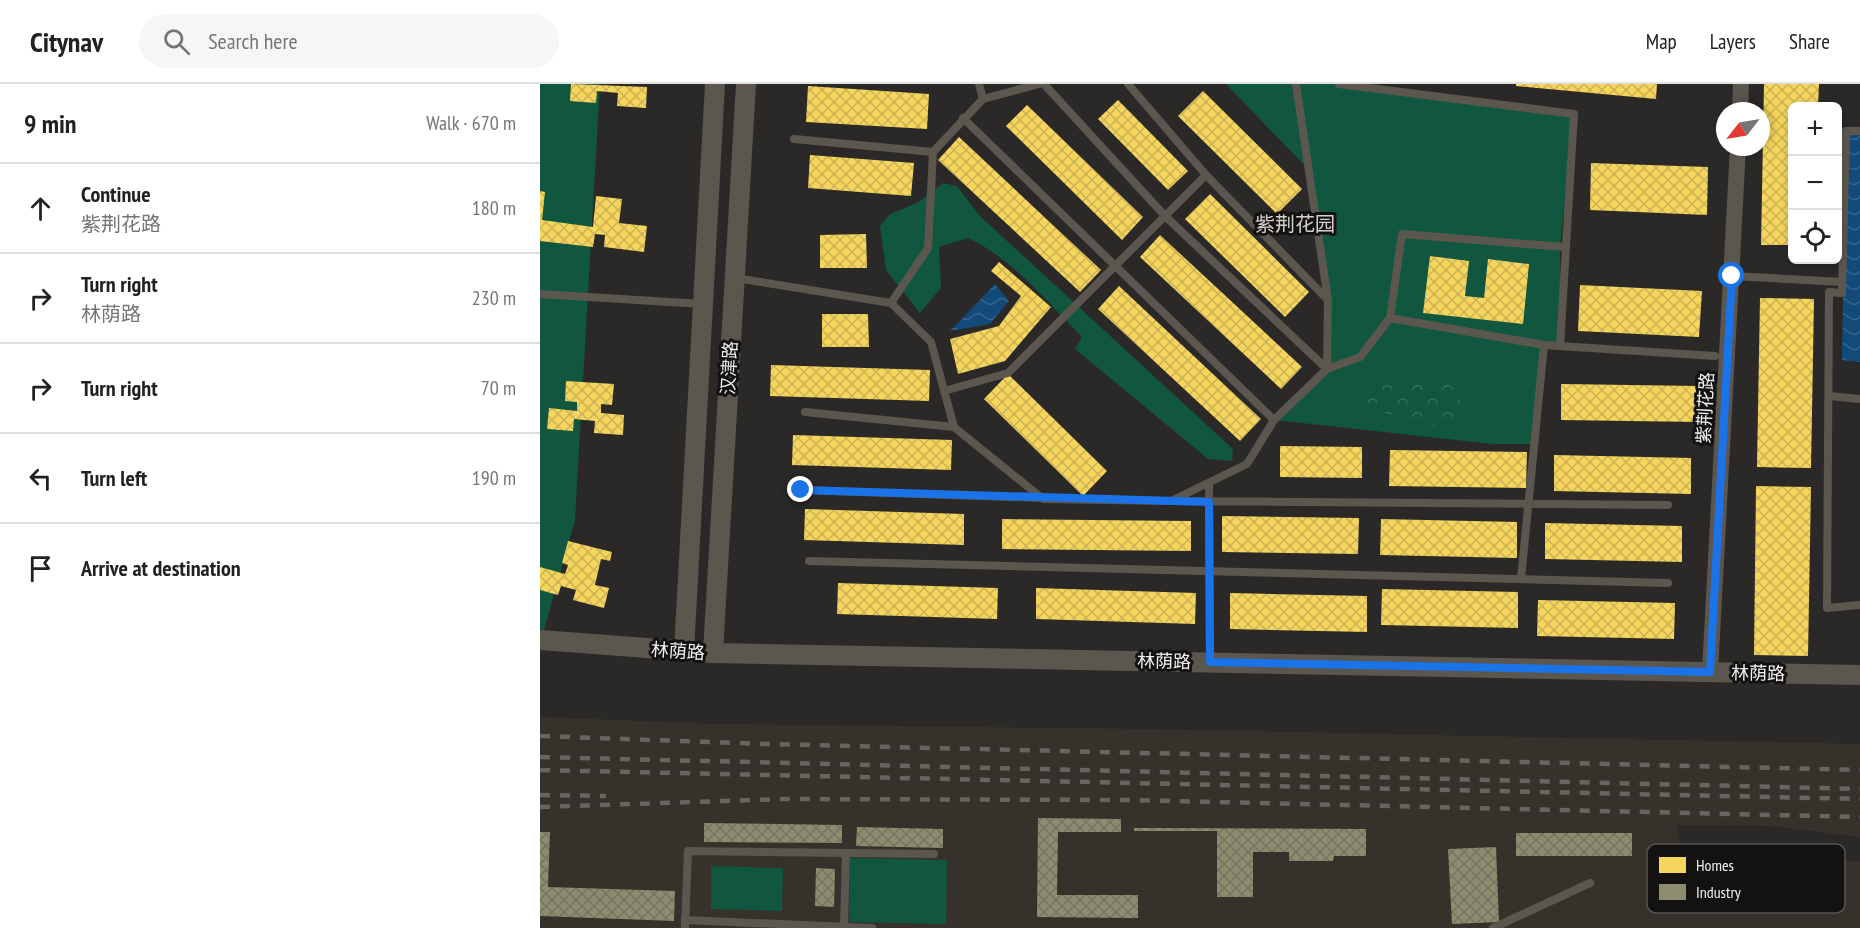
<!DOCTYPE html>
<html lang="en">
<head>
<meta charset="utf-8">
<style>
  body { margin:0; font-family:"PT Sans Narrow","Noto Sans SC",sans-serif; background:#f6f6f6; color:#202124 }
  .controls { position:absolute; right:18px; top:18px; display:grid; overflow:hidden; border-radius:9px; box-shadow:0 3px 9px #0003 }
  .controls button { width:54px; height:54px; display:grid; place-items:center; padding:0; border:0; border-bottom:2px solid #e0e0e0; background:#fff; color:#202124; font:30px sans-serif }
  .compass { position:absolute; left:1176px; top:18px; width:54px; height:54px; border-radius:50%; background:#fff; box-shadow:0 3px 9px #0003; rotate:239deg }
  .stop { position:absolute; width:18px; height:18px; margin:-14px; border:4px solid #1a73e8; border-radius:50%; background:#fff }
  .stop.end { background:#1a73e8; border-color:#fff; box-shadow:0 2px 6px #0008 }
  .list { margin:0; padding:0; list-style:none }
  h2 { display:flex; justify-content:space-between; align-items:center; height:78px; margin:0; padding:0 24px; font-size:26px }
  h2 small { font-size:20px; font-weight:400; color:#757577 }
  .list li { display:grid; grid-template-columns:39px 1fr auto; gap:18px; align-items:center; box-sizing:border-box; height:90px; padding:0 24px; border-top:2px solid #e0e0e0 }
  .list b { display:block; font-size:22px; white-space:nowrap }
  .list p { margin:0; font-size:20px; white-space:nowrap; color:#757577 }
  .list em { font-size:20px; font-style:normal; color:#757577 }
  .icon { flex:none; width:33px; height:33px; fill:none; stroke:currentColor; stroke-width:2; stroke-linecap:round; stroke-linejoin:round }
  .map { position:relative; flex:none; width:1320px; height:844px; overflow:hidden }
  header { display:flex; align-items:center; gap:36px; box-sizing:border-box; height:84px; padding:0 30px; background:#fff; border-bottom:2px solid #e0e0e0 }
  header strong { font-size:28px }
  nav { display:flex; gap:33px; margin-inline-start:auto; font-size:21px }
  .search { width:420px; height:54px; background:#f6f6f6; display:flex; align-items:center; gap:15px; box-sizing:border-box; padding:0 21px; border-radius:33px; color:#757577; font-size:22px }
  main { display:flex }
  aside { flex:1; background:#fff }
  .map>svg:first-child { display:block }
  .built { fill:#37312b }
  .green { fill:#11563e }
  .forest { fill:url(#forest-crowns) }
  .water { fill:url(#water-waves) }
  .homes { fill:url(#homes-cross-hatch) }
  .industry { fill:url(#industry-cross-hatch) }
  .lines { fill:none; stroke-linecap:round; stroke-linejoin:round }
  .service { stroke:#5b574f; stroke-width:8 }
  .minor { stroke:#5b574f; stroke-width:16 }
  .tertiary { stroke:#5b574f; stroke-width:20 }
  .rail { stroke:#686561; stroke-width:4.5; stroke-dasharray:10 10; stroke-linecap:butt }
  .route { stroke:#1a73e8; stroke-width:8 }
  .labels { text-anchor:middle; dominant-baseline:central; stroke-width:6; stroke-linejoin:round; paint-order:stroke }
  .street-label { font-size:18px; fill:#f2f1ef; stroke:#131211 }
  .neighbourhood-label { font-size:20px; fill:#d3d0cd; stroke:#131211 }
  .key { fill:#131211; stroke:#565554; stroke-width:1.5 }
  .key-label { font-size:16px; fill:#f2f1ef }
</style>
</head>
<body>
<header>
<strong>Citynav</strong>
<div class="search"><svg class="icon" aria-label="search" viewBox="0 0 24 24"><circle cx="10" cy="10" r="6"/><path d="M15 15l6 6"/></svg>Search here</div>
<nav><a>Map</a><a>Layers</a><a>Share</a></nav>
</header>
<main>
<aside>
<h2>9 min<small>Walk · 670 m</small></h2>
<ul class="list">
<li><svg class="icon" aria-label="ahead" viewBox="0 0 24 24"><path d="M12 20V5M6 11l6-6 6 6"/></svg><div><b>Continue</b><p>紫荆花路</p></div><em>180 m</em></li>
<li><svg class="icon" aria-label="right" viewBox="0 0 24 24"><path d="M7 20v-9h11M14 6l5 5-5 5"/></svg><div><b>Turn right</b><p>林荫路</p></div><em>230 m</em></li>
<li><svg class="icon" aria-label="right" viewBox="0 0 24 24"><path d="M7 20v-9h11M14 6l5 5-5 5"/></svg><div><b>Turn right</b></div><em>70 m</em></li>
<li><svg class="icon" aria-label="left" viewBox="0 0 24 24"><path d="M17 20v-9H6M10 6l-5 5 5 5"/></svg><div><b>Turn left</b></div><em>190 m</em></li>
<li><svg class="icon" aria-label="arrive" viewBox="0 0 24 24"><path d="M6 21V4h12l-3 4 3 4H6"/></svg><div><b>Arrive at destination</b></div></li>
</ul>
</aside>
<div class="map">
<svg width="1320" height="844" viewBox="0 0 1320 844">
  <defs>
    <pattern id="forest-crowns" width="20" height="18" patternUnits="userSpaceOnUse" patternTransform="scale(1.5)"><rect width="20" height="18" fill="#11563e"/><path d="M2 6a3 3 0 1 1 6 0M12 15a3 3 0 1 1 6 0" fill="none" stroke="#346f5a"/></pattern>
    <pattern id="water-waves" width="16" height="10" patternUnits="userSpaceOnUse" patternTransform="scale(1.5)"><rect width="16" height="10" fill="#124b7a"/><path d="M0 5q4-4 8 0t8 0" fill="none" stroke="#35658d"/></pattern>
    <pattern id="homes-cross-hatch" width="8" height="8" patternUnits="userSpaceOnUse" patternTransform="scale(1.5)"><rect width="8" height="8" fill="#f6d55c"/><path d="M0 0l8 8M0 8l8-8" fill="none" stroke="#cbb257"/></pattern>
    <pattern id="industry-cross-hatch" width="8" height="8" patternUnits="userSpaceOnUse" patternTransform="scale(1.5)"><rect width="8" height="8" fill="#8c8c6e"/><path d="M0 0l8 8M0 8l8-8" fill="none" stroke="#757461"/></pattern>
  </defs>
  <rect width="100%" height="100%" fill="#2b2928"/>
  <polygon class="built" points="0,633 178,640 608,645 1320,660 1320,753 1235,742 1137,741 1142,775 1320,777 1320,844 0,844"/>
  <g class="green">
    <polygon points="0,0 60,0 35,436 4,546 0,545"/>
    <polygon points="686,0 799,0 1034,30 1020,162 1020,262 1005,261 994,360 953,360 734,336 787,285 788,216 769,86"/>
    <path d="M403 99 417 102 439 131 693 365 692 377 668 375 535 265 542 253C506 217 474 176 428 154L399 163 401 204 380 229 346 186 340 142 350 130 379 118Z"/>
    <polygon points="310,774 407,776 406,840 309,838"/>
    <polygon points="171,782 243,784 242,827 171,825"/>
  </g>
  <polygon class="forest" points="849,293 911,299 930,334 908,346 826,324 828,311"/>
  <g class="water">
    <polygon points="1306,47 1320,47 1320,278 1302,276"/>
    <polygon points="455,200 469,217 450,240 410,247"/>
  </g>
  <g class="homes">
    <polygon points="31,0 107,3 106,24 77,22 78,9 57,7 56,19 30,17"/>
    <polygon points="976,0 1117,0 1116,15 976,2"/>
    <polygon points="1224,0 1279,0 1278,22 1252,22 1252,161 1221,161"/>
    <polygon points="268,2 389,10 387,45 266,38"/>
    <polygon points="663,7 762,105 737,130 638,32"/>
    <polygon points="578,16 648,87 628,106 558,35"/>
    <polygon points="487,21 603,133 582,156 466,42"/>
    <polygon points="419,53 561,186 540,208 398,76"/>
    <polygon points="270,71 374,79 371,112 268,104"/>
    <polygon points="1051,79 1168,83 1167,131 1050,126"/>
    <polygon points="0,107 5,108 2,136 53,143 56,112 82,115 79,139 107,142 104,168 64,163 65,151 55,150 53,163 0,157"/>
    <polygon points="670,110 769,208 745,233 645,135"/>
    <polygon points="326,150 327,184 280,184 280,151"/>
    <polygon points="620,151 762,283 741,305 600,173"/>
    <polygon points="890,172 929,177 925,212 944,214 948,175 989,180 983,240 883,229"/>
    <polygon points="459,178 511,223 465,277 418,290 410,255 459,242 481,212 451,187"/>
    <polygon points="1040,201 1162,207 1159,253 1038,247"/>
    <polygon points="579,202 721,335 700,357 558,225"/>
    <polygon points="1220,214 1274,215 1271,384 1217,383"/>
    <polygon points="282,230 328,230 329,263 282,263"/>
    <polygon points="231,281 390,286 389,317 230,312"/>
    <polygon points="468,290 567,387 543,412 444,315"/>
    <polygon points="26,297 74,300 72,321 61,320 61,329 84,331 83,351 54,349 55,337 34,335 33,347 7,345 9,324 37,327 37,318 25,317"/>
    <polygon points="1021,300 1158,302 1158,338 1021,336"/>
    <polygon points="253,351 412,356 411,386 252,381"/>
    <polygon points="740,362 822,363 822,394 740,393"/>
    <polygon points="850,366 987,368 986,404 849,402"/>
    <polygon points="1014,371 1151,374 1151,410 1014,407"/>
    <polygon points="1216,402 1271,403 1268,572 1214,571"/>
    <polygon points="265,425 424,430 424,461 264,456"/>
    <polygon points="682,432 819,434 818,470 682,468"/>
    <polygon points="462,435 651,437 651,467 462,465"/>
    <polygon points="841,435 977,438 977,474 840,471"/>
    <polygon points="1005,439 1142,442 1142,478 1005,475"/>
    <polygon points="28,457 72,468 70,477 61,475 55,501 69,504 64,524 33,516 36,506 21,502 18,511 0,506 0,483 25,490 28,481 22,479"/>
    <polygon points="298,499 458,504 457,535 297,530"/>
    <polygon points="496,504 656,509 655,540 496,535"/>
    <polygon points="842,505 978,508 978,544 841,541"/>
    <polygon points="690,509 827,512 827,548 690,545"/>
    <polygon points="998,516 1135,519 1134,555 997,552"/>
  </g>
  <g class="industry">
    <polygon points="498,734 581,735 581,748 518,748 517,811 598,811 598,834 497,833"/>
    <polygon points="164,739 302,741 302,759 164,758"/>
    <polygon points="317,743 403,745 403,764 316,762"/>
    <polygon points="594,744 826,745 826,772 794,772 793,777 749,777 749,768 713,768 713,813 677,813 677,747 594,747"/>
    <polygon points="0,748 10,748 8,803 135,807 134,837 0,832"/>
    <rect x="976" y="749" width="116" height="23"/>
    <polygon points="956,763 959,838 912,840 908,765"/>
    <polygon points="276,784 295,785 294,823 275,822"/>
  </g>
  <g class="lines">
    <g class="service">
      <polyline points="439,0 443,15"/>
      <polyline points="504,0 625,132 787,285 820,273 850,234 1004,261 981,495"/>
      <polyline points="588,0 666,91 787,215"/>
      <polyline points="799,0 1034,30 1020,262"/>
      <polyline points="423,34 734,336"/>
      <polyline points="1320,47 1306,47 1302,209 1289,208 1287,524 1320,521"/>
      <polyline points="254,55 393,68"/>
      <polyline points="1192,192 1302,198"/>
      <polyline points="196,194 351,219 391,258 414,343 503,415 631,417 707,380 734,336 787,285 788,216 756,0"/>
      <polyline points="0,210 162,220"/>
      <polyline points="351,219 388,164 393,68 443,15 499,0"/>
      <polyline points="850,234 862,150 1025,163"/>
      <polyline points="1004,261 1175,272"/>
      <polyline points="404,307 468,289 666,91"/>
      <polyline points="1289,312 1320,315"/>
      <polyline points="265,328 414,343"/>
      <polyline points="669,399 670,578"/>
      <polyline points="261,406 503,414"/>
      <polyline points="634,417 1128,421"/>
      <polyline points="269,477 1128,499"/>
      <polyline points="145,836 332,844"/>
      <polyline points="304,842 306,769"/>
      <polyline points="145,844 148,767 394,770"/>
      <polyline points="953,844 1050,799"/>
    </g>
    <g class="minor">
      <polyline points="1200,27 1201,0"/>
      <polyline points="1170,588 1198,63"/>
    </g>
    <g class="tertiary">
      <polyline points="0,556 173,569 1320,591"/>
      <polyline points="144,567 175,0"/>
      <polyline points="173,569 206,0"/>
    </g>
    <g class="rail">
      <polyline points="0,652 225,660 1320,686"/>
      <polyline points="0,673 1320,705"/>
      <polyline points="0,686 1320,715"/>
      <polyline points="0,711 66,712"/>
      <polyline points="0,723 243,715 590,716 1320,733"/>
    </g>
  </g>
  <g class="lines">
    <polyline class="route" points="261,406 669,418 670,578 1170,588 1192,192"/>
  </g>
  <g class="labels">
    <g class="street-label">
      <text transform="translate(189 284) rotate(-87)">汉津路</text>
      <text transform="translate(1165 324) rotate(-87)">紫荆花路</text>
      <text transform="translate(138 567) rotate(4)">林荫路</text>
      <text transform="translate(624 577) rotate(1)">林荫路</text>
      <text transform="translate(1218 589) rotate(1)">林荫路</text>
    </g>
    <g class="neighbourhood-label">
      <text x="755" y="140">紫荆花园</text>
    </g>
  </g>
  <rect x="1107" y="760" width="198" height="69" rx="9" class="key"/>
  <rect x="1119" y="773" width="27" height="16" fill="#f6d55c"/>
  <rect x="1119" y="800" width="27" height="16" fill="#8c8c6e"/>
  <g class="key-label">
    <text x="1156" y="787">Homes</text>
    <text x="1156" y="814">Industry</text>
  </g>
</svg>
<div class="controls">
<button>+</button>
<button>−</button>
<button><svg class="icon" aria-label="locate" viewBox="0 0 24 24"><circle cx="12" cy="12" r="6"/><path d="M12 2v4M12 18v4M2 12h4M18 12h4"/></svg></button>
</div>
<svg class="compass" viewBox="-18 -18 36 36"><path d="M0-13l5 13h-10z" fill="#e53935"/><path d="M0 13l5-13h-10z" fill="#757577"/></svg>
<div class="stop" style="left:1192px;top:192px"></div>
<div class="stop end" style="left:261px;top:406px"></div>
</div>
</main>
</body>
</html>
